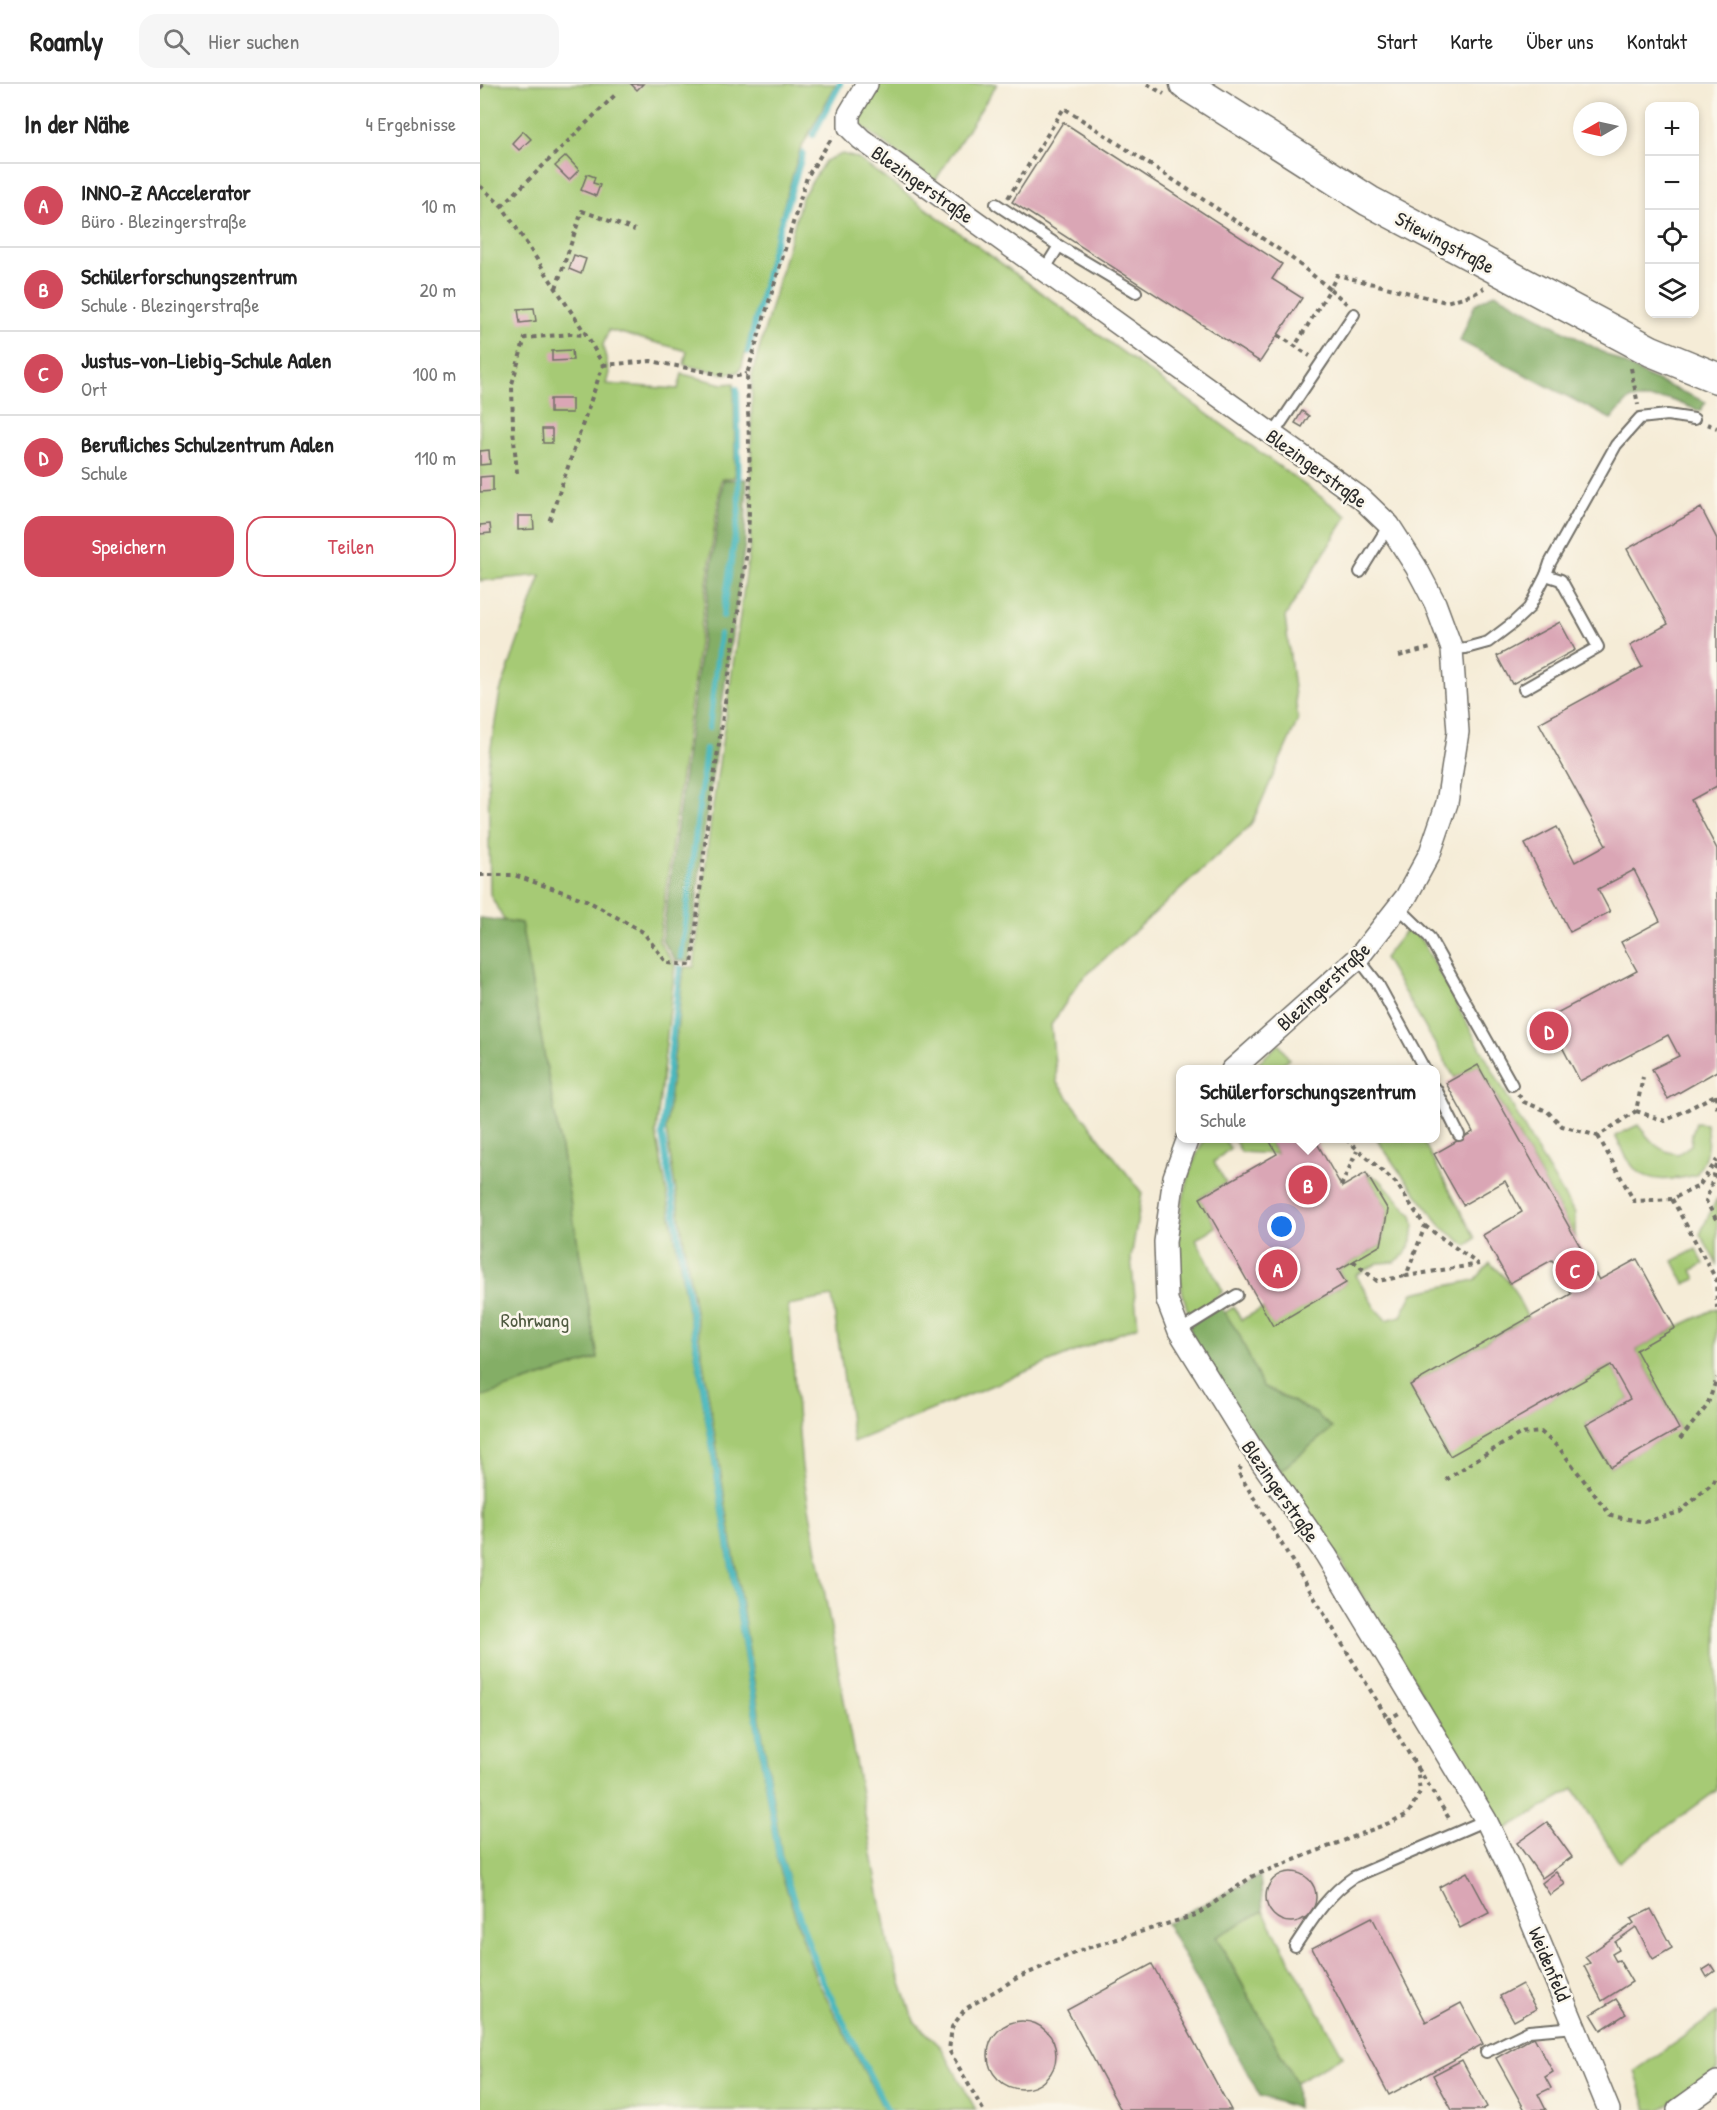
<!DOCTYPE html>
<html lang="de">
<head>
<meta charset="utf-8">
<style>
  body { margin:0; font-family:"Patrick Hand",sans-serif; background:#f6f6f6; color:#222 }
  .controls { position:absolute; right:18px; top:18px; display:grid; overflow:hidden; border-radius:12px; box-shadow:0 3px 9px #0003 }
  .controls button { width:54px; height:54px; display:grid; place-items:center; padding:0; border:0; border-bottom:2px solid #e0e0e0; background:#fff; color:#222; font:30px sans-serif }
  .compass { position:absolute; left:1093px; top:18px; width:54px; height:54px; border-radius:50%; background:#fff; box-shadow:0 3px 9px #0003; rotate:261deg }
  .you { position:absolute; left:802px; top:1143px; width:21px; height:21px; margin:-15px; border:4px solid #fff; border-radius:50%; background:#1a73e8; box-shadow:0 0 0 9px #1a73e833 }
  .badge { display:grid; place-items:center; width:39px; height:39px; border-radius:50%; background:#d1495b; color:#fff; font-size:20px; font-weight:700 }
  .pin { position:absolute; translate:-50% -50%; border:3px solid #fff; box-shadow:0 2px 6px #0006 }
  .popup { position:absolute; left:696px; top:981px; width:264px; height:78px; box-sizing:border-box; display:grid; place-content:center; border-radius:12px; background:#fff; filter:drop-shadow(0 2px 4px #0005); font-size:20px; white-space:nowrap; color:#767676 }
  .popup b { font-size:22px; color:#222 }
  .popup::after { content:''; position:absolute; left:50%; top:100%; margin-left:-12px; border:12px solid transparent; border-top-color:#fff }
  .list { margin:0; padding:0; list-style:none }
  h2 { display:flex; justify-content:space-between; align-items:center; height:78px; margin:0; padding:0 24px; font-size:26px }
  h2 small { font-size:20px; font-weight:400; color:#767676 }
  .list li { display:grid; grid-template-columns:39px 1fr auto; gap:18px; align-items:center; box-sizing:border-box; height:84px; padding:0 24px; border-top:2px solid #e0e0e0 }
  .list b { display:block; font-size:22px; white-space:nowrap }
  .list p { margin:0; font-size:20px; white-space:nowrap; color:#767676 }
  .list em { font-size:20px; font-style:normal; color:#767676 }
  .actions { display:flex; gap:12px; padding:18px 24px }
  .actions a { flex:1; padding:14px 0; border:2px solid #d1495b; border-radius:18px; text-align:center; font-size:21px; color:#d1495b }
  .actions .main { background:#d1495b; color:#fff }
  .icon { flex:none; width:33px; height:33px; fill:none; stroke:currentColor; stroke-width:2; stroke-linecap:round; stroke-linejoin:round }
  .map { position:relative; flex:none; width:1237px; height:2026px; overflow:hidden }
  header { display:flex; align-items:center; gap:36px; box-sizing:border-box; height:84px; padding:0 30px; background:#fff; border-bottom:2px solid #e0e0e0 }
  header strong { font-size:28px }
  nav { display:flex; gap:33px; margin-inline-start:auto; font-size:21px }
  .search { width:420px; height:54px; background:#f6f6f6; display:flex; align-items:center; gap:15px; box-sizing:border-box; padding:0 21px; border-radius:18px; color:#767676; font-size:22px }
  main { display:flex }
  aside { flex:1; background:#fff }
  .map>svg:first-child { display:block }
  .green { fill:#a6ca74; stroke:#687a50; stroke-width:1.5 }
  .forest { fill:#84ae66; stroke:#586c48; stroke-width:1.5 }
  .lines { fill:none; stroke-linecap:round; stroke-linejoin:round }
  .stream { stroke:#48b8be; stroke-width:6 }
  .building { fill:#daa6b5 }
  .service-casing { stroke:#726f67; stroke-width:14 }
  .minor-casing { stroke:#726f67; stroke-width:24 }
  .secondary-casing { stroke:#726f67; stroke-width:33 }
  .path { stroke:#726f67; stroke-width:4; stroke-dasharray:4.5 4.5; stroke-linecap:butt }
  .service { stroke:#fff; stroke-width:10 }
  .minor { stroke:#fff; stroke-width:21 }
  .secondary { stroke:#fff; stroke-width:30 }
  .labels { text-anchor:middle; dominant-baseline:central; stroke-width:5; stroke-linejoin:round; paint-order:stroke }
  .street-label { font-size:20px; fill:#2b2b2b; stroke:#fbf7ec }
  .park-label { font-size:20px; fill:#505b41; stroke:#fbf7ec }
</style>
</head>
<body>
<header>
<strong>Roamly</strong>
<div class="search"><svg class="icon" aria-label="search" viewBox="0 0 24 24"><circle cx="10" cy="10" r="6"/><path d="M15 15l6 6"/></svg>Hier suchen</div>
<nav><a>Start</a><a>Karte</a><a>Über uns</a><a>Kontakt</a></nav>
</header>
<main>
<aside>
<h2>In der Nähe<small>4 Ergebnisse</small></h2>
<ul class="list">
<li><span class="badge">A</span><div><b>INNO-Z AAccelerator</b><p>Büro · Blezingerstraße</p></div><em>10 m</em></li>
<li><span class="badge">B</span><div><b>Schülerforschungszentrum</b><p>Schule · Blezingerstraße</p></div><em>20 m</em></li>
<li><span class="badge">C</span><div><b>Justus-von-Liebig-Schule Aalen</b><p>Ort</p></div><em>100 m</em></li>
<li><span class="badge">D</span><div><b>Berufliches Schulzentrum Aalen</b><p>Schule</p></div><em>110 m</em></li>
</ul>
<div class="actions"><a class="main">Speichern</a><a>Teilen</a></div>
</aside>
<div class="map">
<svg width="1237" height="2026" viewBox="0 0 1237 2026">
  <rect width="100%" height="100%" fill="#fbf7ec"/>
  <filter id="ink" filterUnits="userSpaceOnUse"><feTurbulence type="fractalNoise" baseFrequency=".0167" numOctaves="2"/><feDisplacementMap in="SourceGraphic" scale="12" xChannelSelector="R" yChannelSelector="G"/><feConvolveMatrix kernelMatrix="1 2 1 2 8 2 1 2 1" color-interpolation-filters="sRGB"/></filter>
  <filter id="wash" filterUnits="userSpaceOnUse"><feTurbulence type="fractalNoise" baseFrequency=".008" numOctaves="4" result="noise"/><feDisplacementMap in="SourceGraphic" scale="24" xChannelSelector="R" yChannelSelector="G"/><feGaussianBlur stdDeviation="1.35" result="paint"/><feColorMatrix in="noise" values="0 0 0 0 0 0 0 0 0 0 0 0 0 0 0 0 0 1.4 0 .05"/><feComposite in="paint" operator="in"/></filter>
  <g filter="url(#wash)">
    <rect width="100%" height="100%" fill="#f5ecd7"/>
    <g class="green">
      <polygon points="0,0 356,0 320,66 292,161 262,282 258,288 246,290 204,281 207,267 129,246 123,261 129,289 126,300 198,305 202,290 243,300 254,299 255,393 241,395 179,857 195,881 176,1048 212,1251 297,1776 335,1892 404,2026 0,2026 0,1313 118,1274 41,839 24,836 10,810 8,682 20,608 61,491 0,497"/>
      <polygon points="397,0 517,0 455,97 375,37"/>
      <polygon points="362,70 377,74 867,432 805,533 818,636 771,741 600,897 571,941 577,999 662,1109 651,1174 658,1242 373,1358 352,1213 308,1221 322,1384 409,1864 434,1937 461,1963 496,2026 407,2026 338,1887 302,1772 186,1046 204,883 214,883 230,743 270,461 272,291 322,113 345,77"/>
      <polygon points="930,841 943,859 1056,1065 1095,1130 1095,1153 999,981 975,994 904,874"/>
      <polygon points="799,960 809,975 797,983 798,985 771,985"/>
      <path d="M1216 1039 1226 1040C1230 1060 1227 1074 1216 1091 1196 1095 1172 1101 1155 1085 1147 1077 1141 1062 1135 1052L1158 1041C1171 1057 1177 1067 1198 1070L1211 1061 1212 1049Z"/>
      <path d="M724 1055H744L750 1064 734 1078 746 1099 720 1114 736 1143 716 1155 743 1207 710 1237C708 1227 704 1216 702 1205 693 1156 701 1099 724 1055Z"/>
      <polygon points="754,1055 788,1055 797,1070 761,1068"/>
      <polygon points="897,1055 942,1055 995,1154 987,1162 963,1144 916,1083"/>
      <polygon points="886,1089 900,1096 932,1131 934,1140 932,1157 925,1170 915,1178 898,1179 876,1191 895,1224 906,1236 921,1232 933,1209 995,1196 1010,1179 1030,1199 1048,1234 930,1301 969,1371 1131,1281 1150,1315 1106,1340 1131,1383 1199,1344 1156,1266 1195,1244 1237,1224 1237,1706 1139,1778 1094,1705 1021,1748 925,1580 860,1476 800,1387 851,1345 835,1329 782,1302 759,1250 744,1229 754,1223 761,1236 783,1224 793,1241 866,1199 858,1186 901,1161 908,1126"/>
      <polygon points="1237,1114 1237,1180 1220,1150"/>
      <polygon points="1216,1165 1224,1180 1212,1186 1216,1195 1205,1200 1193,1177"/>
      <polygon points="783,1827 863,1972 816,1998 736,1852"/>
      <polygon points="1237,1929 1237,1986 1180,2026 1167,2026 1155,1987"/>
    </g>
    <g class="forest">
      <polygon points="1015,209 1170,294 1226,318 1220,327 1189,315 1150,315 1131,335 980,257 995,220"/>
      <polygon points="267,395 265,459 225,742 210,878 196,877 182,856 243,396"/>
      <polygon points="0,834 41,839 118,1274 0,1313"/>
      <polygon points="740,1222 759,1250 782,1302 835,1329 852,1344 800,1387 721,1277 709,1242"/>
      <polygon points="780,1792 783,1827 736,1853 816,1998 817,2024 780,2012 686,1839"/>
    </g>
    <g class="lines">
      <g class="stream">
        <polyline points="333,51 360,0"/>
        <polyline points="268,268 292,168 323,69"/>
        <polyline points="243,532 259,425 257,305"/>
        <polyline points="229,644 240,550"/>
        <polyline points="201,873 226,665"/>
        <polyline points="200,884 182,1050 299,1772 338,1887 407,2026"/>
      </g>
    </g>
    <g id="blocks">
      <g class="building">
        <polygon points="151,0 163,0 157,6"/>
        <polygon points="583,38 802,180 792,195 822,214 780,278 532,118"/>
        <polygon points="43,47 51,55 39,66 32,59"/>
        <polygon points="86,72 99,86 89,96 75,82"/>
        <polygon points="107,90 115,93 113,99 120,101 116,112 101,106"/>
        <polygon points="94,171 106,175 101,190 89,185"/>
        <polygon points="54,224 56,237 40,239 38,225"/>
        <polygon points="92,266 93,276 72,277 72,267"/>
        <rect x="70" y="315" width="22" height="14"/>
        <polygon points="822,327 829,332 822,343 815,339"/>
        <polygon points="62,345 72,345 72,359 63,359"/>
        <polygon points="9,366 10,380 0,381 0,367"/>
        <polygon points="13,392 13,407 0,408 0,393"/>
        <polygon points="1221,424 1237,455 1237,702 1211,716 1237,765 1237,987 1188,1015 1172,985 1199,972 1188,951 1100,997 1067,934 1157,887 1141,858 1180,837 1154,786 1118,805 1130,828 1090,848 1045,760 1077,743 1095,778 1126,761 1059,639 1162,583 1150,561 1188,540 1147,465"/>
        <polygon points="38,432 53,432 54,445 38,446"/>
        <polygon points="10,440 11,449 0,450 0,441"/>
        <polygon points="1080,538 1095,566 1032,600 1017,572"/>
        <polygon points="998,981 1119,1196 1157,1175 1195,1244 1156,1266 1199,1345 1131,1383 1106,1340 1150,1315 1131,1281 970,1372 930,1301 1091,1210 1072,1176 1030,1199 1003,1151 1042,1128 1025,1097 983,1121 954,1070 993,1048 966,999"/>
        <polygon points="788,1054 834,1054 862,1103 886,1089 908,1126 901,1161 858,1186 866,1199 793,1242 720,1114 797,1070"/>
        <polygon points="1067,1738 1092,1773 1062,1794 1037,1759"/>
        <circle cx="811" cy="1813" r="25"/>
        <polygon points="987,1788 1009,1829 980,1844 959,1803"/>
        <polygon points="1076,1788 1085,1800 1070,1811 1062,1799"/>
        <polygon points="1171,1825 1192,1864 1173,1875 1156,1843 1135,1858 1139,1866 1132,1870 1136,1877 1139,1876 1152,1898 1122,1917 1104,1882 1110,1879 1105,1873 1154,1839 1151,1835"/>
        <polygon points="892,1833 946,1938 981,1919 1003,1960 909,2011 832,1864"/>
        <polygon points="672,1880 751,2026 641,2026 587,1926"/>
        <polygon points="1231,1881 1235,1887 1227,1893 1223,1886"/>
        <polygon points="1042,1900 1056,1925 1034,1937 1020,1912"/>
        <polygon points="1136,1915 1146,1930 1121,1946 1111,1930"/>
        <circle cx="542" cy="1971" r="34"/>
        <polygon points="1054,1953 1073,1988 1065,1993 1071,2004 1058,2010 1066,2026 1045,2026 1016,1974"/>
        <polygon points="982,1976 1007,2023 1002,2026 972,2026 953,1991"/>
      </g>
    </g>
  </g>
  <g filter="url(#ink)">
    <use href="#blocks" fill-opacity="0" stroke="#726f67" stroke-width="1.5"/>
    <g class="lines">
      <defs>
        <g id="service">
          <polyline points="516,120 579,162 656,208"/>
          <polyline points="564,186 579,162"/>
          <polyline points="792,352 874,230"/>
          <polyline points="880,488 909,441"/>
          <polyline points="972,565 986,564 1008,558 1033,539 1049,524 1066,491 1070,479 1136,361 1160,334 1187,331 1214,335"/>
          <polyline points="1044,605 1118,563 1081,496 1066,491"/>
          <polyline points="918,823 949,853 1032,1001"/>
          <polyline points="878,874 898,900 945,986"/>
          <polyline points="956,1005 979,1051"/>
          <polyline points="699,1247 757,1211"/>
          <path d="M815 1862C832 1836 848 1810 874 1793L1006 1736"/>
          <polyline points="1006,1968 1049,1947 1096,1943"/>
        </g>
        <g id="minor">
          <polyline points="387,0 369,30 369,43 381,55 882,415 909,441 936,483 955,519 972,565 978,648 967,719 950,769 926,813 878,874 752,986"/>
          <polyline points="708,1054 694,1093 685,1158 687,1216 699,1247 771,1363 846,1471 1006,1736 1031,1788 1129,2026"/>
          <polyline points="1198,2026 1237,1998"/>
        </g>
        <polyline id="secondary" points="705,0 889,117 1171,267 1237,294"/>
      </defs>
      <use href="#service" class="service-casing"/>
      <use href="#minor" class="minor-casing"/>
      <use href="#secondary" class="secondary-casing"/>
      <g class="path">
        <polyline points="667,0 684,10"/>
        <polyline points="0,4 4,0"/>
        <polyline points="0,102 22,122 107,252 123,281 69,438"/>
        <polyline points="528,114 584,24 809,172 850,205 815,262"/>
        <polyline points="22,122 137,9"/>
        <polyline points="76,204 102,127 155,146"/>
        <polyline points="867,220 850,205 857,191 966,218 994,210 1004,204"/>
        <polyline points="798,251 830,272"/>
        <polyline points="123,281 171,277 253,293 267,290"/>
        <polyline points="1151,284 1158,321"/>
        <polyline points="1227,340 1237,344"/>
        <polyline points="37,389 33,345 32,300 45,254 91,250 106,251"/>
        <polyline points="919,572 951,564"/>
        <polyline points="0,791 34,791 106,816 163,848 187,879 212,881 227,742 268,460 270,393 267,290 327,93 353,52"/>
        <polyline points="1038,1010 1044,1018 1067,1027 1082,1042 1118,1052 1156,1027 1163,993"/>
        <polyline points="1236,1011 1237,1026"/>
        <polyline points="1156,1027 1185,1037 1237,1010"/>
        <polyline points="1118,1052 1154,1117 1192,1115 1219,1102 1237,1076"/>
        <polyline points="866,1055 916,1099 945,1142 926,1192 999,1180"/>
        <polyline points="1237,1081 1226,1117 1237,1137"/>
        <polyline points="861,1102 877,1067"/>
        <polyline points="1192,1115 1236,1195 1237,1224"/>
        <polyline points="945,1142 998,1180"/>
        <polyline points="873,1177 897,1197 926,1192"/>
        <polyline points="1200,1355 1227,1322 1237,1294"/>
        <polyline points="966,1396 997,1375 1040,1350 1061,1348 1080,1365 1131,1432 1165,1438 1200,1428 1234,1398 1237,1391"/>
        <polyline points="907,1636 919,1629"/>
        <polyline points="938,1684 970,1736"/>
        <polyline points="503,2026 469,1966 472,1943 485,1925 537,1894 601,1866 716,1831 773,1792 909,1739 928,1730 940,1708 937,1683 758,1388 761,1383"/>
      </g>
      <use href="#service" class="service"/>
      <use href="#minor" class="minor"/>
      <use href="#secondary" class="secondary"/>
    </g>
  </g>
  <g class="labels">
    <g class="street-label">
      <text transform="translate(443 100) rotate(35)">Blezingerstraße</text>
      <text transform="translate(965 158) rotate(28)">Stiewingstraße</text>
      <text transform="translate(837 384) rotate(36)">Blezingerstraße</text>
      <text transform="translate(843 902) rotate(-43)">Blezingerstraße</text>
      <text transform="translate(801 1407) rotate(55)">Blezingerstraße</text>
      <text transform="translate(1070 1880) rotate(67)">Weidenfeld</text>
    </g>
    <g class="park-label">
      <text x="55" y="1235">Rohrwang</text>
    </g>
  </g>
</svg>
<div class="controls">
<button>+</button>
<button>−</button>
<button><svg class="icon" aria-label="locate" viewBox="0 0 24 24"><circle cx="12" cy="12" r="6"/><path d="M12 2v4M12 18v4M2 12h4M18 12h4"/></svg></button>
<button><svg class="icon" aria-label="layers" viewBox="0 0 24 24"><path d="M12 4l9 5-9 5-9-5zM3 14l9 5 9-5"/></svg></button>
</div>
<svg class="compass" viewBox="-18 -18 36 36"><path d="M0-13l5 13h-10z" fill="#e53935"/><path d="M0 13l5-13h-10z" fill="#767676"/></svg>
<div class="you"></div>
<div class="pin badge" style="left:798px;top:1185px">A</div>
<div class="pin badge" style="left:828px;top:1101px">B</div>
<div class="popup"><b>Schülerforschungszentrum</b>Schule</div>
<div class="pin badge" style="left:1095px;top:1186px">C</div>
<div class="pin badge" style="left:1069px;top:947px">D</div>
</div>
</main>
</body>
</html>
